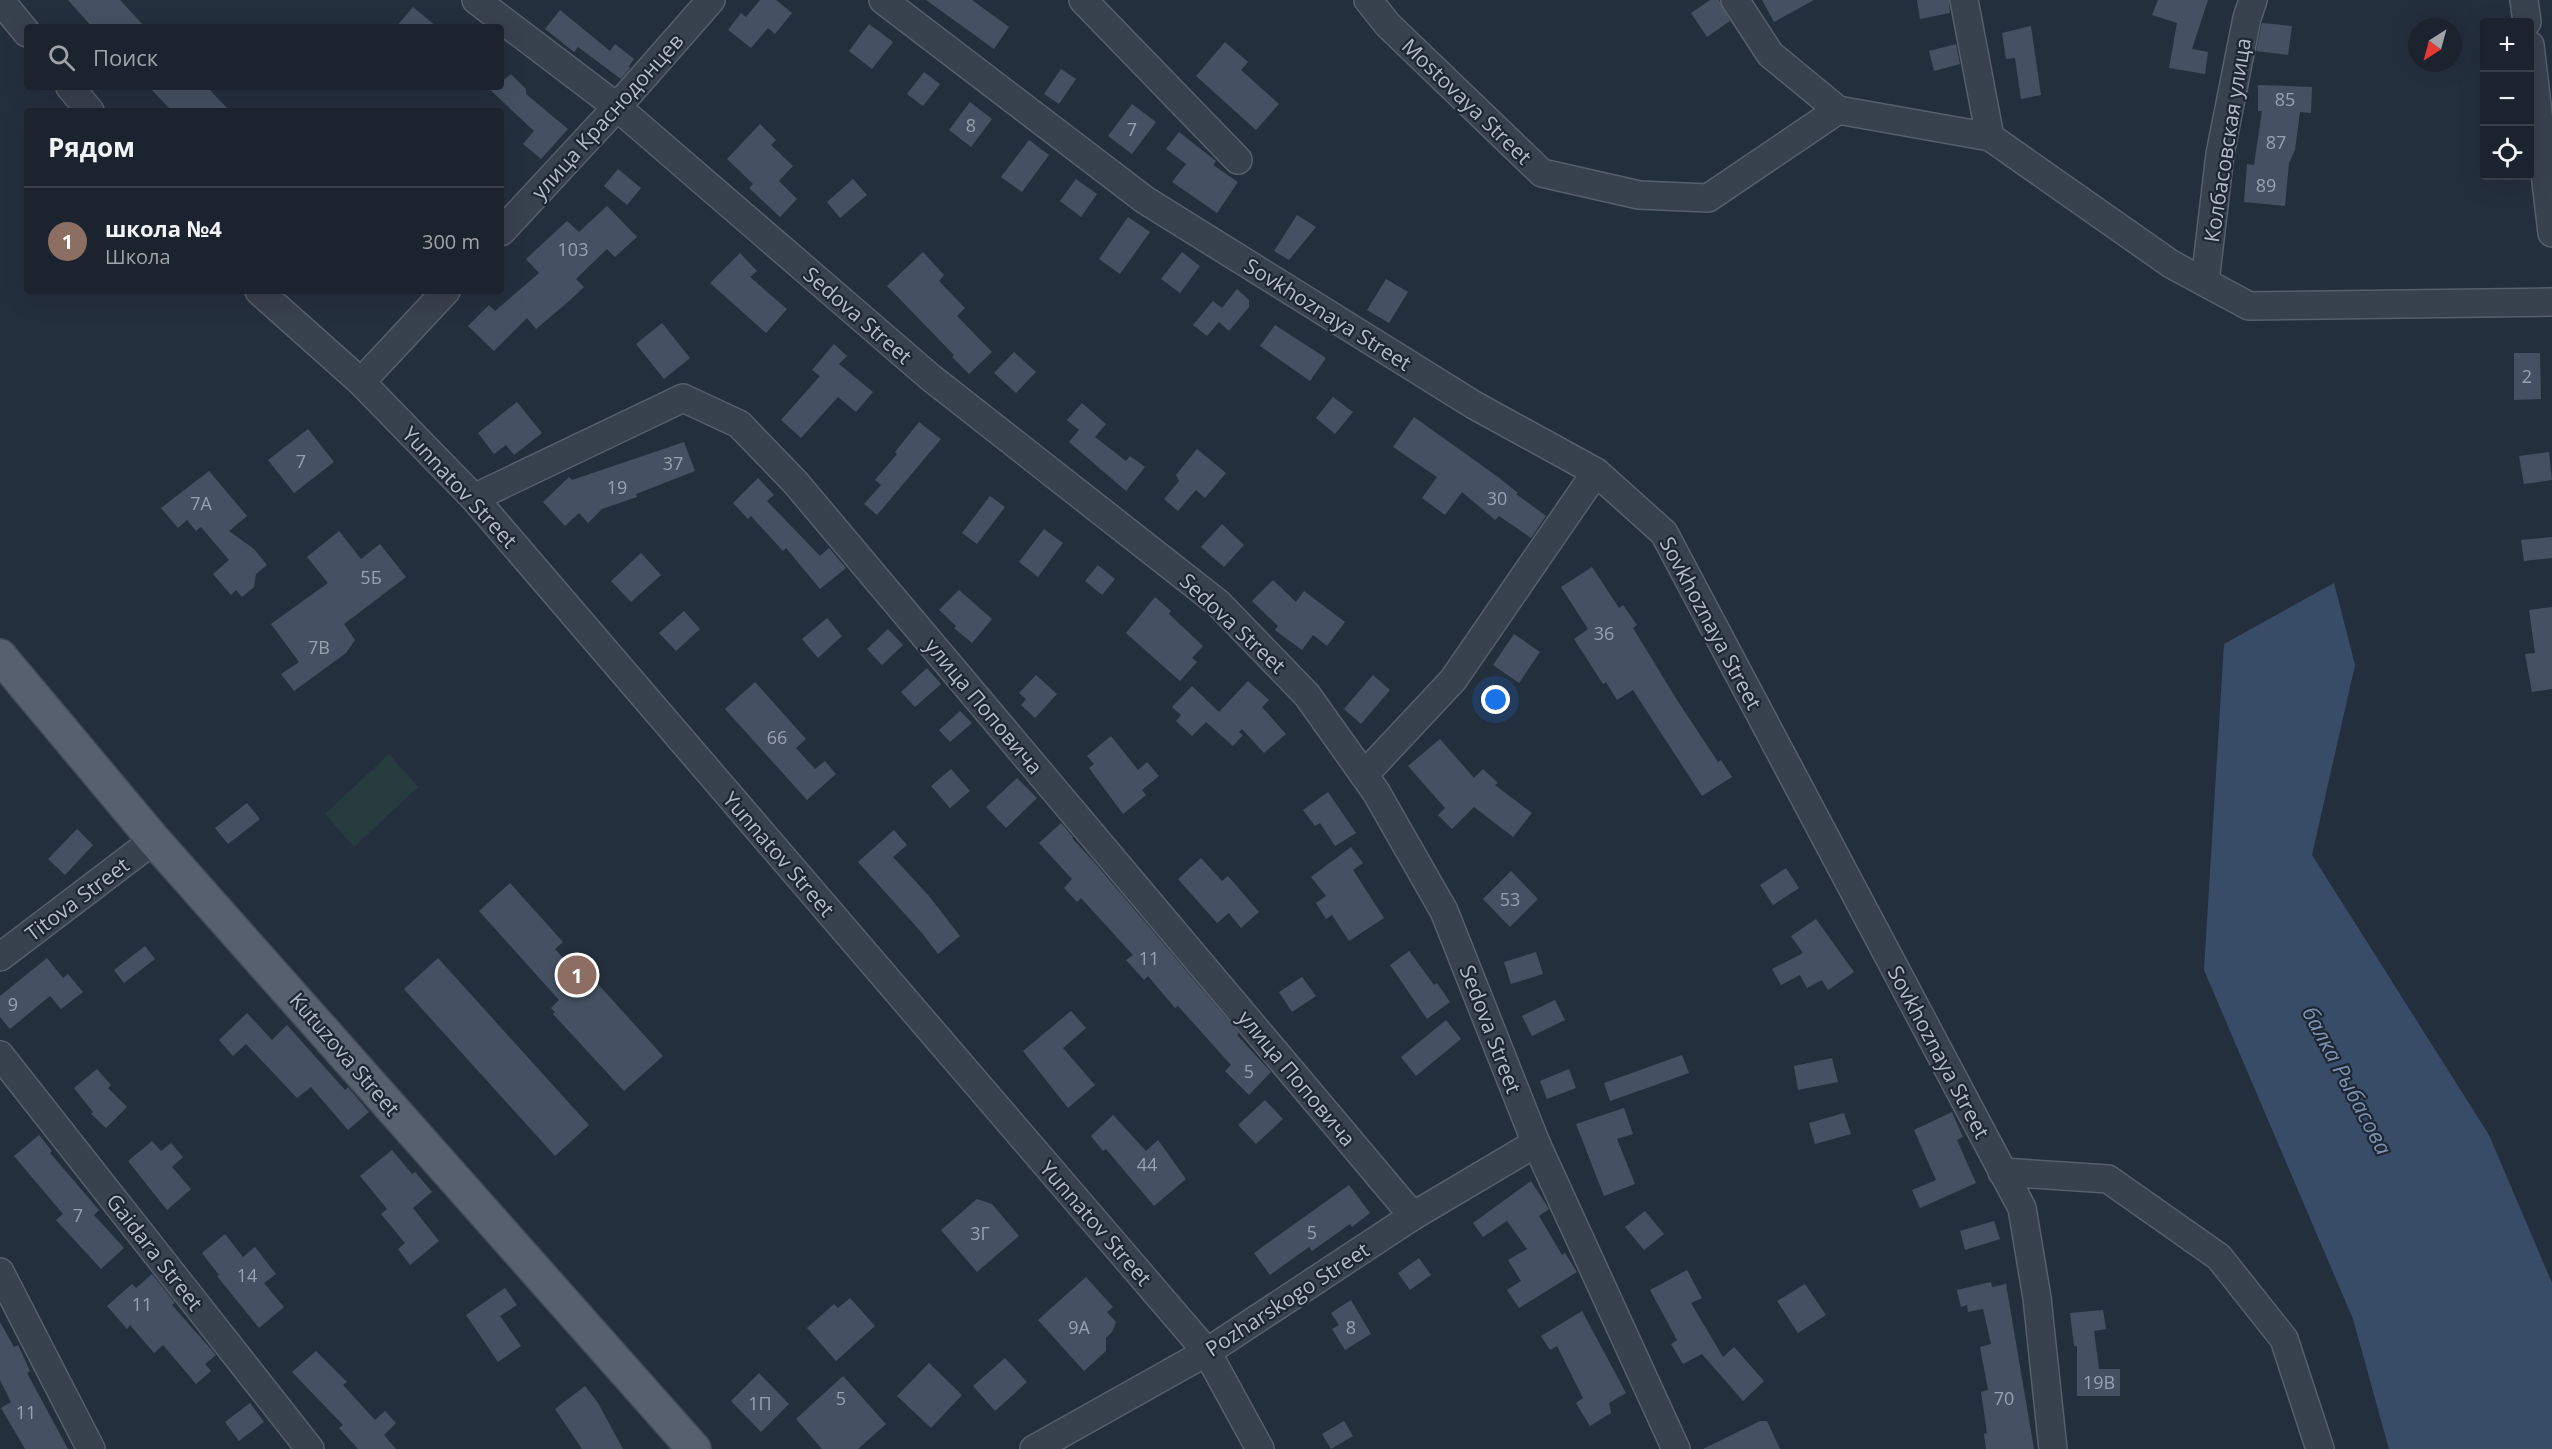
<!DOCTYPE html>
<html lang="ru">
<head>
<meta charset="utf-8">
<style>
  body { margin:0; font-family:"Open Sans",sans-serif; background:#282f3a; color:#f1f3f6 }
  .controls { position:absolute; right:18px; top:18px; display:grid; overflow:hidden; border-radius:6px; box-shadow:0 6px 24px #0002 }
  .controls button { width:54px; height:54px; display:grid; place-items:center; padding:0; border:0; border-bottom:2px solid #39404a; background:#1b232e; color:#f1f3f6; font:30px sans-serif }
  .compass { position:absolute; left:2408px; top:18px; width:54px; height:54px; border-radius:50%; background:#1b232e; box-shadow:0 6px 24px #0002; rotate:216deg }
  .you { position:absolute; left:1496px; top:700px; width:21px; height:21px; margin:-15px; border:4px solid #fff; border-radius:50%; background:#1a73e8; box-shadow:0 0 0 9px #1a73e833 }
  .badge { display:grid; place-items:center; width:39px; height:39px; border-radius:50%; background:#8ab4f8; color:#fff; font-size:20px; font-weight:700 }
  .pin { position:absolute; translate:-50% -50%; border:3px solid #fff; box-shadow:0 2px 6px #0006 }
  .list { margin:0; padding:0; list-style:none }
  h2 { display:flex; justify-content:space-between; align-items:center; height:78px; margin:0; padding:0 24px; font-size:26px }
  h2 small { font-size:20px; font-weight:400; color:#a0a4aa }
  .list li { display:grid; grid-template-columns:39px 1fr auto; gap:18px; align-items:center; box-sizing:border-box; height:108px; padding:0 24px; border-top:2px solid #39404a }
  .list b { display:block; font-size:22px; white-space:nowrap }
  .list p { margin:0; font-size:20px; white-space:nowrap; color:#a0a4aa }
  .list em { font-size:20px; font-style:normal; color:#a0a4aa }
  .icon { flex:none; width:33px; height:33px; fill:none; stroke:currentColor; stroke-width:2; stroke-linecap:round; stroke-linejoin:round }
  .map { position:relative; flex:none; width:2552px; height:1449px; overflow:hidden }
  .search { position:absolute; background:#1b232e; box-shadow:0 6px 24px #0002; left:24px; top:24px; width:480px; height:66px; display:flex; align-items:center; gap:15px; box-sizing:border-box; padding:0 21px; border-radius:6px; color:#a0a4aa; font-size:22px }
  .panel { position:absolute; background:#1b232e; box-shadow:0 6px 24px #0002; left:24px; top:108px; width:480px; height:186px; border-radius:6px }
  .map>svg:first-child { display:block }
  .green { fill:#263c3f }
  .water { fill:#394c67 }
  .building { fill:#455162 }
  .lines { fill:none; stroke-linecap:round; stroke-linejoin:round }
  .minor-casing { stroke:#565f6c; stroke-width:30 }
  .major-casing { stroke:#414a57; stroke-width:36 }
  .minor { stroke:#38414e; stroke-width:27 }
  .major { stroke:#56606e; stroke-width:33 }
  .labels { text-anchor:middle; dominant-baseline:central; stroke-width:4.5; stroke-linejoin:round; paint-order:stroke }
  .number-label { font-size:18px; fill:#98a1af }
  .street-label { font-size:21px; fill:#b4bcc9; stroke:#1d2633 }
  .water-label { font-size:22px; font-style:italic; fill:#7c92b1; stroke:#1d2633 }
</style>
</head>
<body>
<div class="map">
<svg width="2552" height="1449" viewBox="0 0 2552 1449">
  <rect width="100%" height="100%" fill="#242f3e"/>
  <polygon class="green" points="389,754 418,787 354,847 325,814"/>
  <polygon class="water" points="2334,583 2355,665 2312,855 2489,1135 2552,1283 2552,1449 2389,1449 2353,1319 2204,970 2224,644"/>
  <g class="building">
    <polygon points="68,0 120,0 145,27 92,27"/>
    <polygon points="760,0 776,0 792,13 775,34 768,28 751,48 728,30 741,13 746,17"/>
    <polygon points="926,0 972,0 1009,27 994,49"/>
    <polygon points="1710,0 1719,0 1730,21 1707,37 1691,13"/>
    <polygon points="1762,0 1814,0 1774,22"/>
    <polygon points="1917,0 1949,0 1950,13 1920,19"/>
    <polygon points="2158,0 2208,0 2192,49 2208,52 2205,74 2169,68 2177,23 2152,15"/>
    <polygon points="413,7 437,27 396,27"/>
    <polygon points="560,10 610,51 615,44 634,59 629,66 630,68 621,79 578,47 574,52 545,29"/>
    <polygon points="2262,23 2292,26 2288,55 2256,51"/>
    <polygon points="869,24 893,42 872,69 849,51"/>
    <polygon points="2031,26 2041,95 2021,99 2015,58 2006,59 2002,33"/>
    <polygon points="1225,42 1248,62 1241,70 1279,104 1256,130 1196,76"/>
    <polygon points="1956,44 1960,64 1934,71 1929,51"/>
    <polygon points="1061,69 1076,79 1059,104 1044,94"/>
    <polygon points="924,72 940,84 923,106 907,94"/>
    <polygon points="511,74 526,89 526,94 568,129 541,159 523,144 534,131 487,87 501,87 501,82"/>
    <polygon points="2258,85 2312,87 2311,113 2300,112 2295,150 2289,163 2285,206 2244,202 2247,164 2254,165 2262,111 2258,111"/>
    <polygon points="149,87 207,87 230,111 172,111"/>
    <polygon points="970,102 992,119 971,147 949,130"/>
    <polygon points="1132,104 1156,122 1132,154 1108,136"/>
    <polygon points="760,124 776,140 771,145 793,166 779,181 797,199 780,217 749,188 753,184 727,159"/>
    <polygon points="1179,132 1216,161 1213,165 1238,182 1217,213 1172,182 1186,164 1166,149"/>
    <polygon points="1029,140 1049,155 1022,192 1001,177"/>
    <polygon points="618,169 641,188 627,205 604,186"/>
    <polygon points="853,179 867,195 840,218 827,202"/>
    <polygon points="1076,179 1097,194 1081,217 1060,201"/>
    <polygon points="607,206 637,237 615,257 607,249 576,279 584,287 568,302 536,329 527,318 494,351 468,326 489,305 495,311 539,273 526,259 567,221 579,232"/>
    <polygon points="1297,215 1316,227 1289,260 1274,251"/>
    <polygon points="1128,217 1150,232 1120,274 1099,259"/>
    <polygon points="923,252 944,275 939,281 965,308 957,316 992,352 969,374 952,357 954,355 887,286"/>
    <polygon points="1182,252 1200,266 1180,293 1161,279"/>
    <polygon points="740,253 757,271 750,277 787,309 766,333 710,283"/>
    <polygon points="1386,279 1408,292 1389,323 1367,310"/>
    <polygon points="1237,289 1249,300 1249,307 1229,331 1219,322 1207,336 1193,325 1213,301 1222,308"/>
    <polygon points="662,323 690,358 664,379 636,344"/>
    <polygon points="1275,325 1326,358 1310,381 1260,346"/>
    <polygon points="834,344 847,356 839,364 873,392 856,412 838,397 801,438 781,420 820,376 812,370"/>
    <polygon points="1014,352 1036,372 1016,393 994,373"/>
    <polygon points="2514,353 2540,353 2541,399 2514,400"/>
    <polygon points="1333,397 1353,412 1335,434 1316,418"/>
    <polygon points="517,402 542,433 514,455 506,445 494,454 478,433"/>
    <polygon points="1082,403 1106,424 1095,437 1126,461 1130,456 1145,467 1126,491 1069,442 1079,430 1067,420"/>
    <polygon points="1414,417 1498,477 1518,493 1516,494 1546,516 1531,538 1499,516 1495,520 1462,492 1445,515 1422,498 1437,477 1393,447"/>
    <polygon points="919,422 941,439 877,515 864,504 881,485 875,480 897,454 895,452"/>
    <polygon points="308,429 334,462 294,493 268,460"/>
    <polygon points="684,442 695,471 636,494 637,497 602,509 588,523 579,513 565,526 543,502 569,477 572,480"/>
    <polygon points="1197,449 1226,473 1205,498 1196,490 1178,511 1164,499 1179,481 1176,475"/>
    <polygon points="2549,452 2552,480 2524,484 2519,456"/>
    <polygon points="209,471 247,516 229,531 254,549 267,565 256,574 254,587 242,597 236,590 231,595 213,574 229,560 201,527 196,531 187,520 178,528 161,508"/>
    <polygon points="758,478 774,495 767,501 820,556 829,548 846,568 820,589 786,548 783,551 751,516 748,519 733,503"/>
    <polygon points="990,496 1005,507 977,544 962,533"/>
    <polygon points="1222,524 1244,545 1224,567 1201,547"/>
    <polygon points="1044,529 1063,543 1038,577 1019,562"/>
    <polygon points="339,531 361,559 380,544 406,577 344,624 355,640 346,653 294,691 281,674 299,662 271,624 328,583 307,557"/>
    <polygon points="2552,537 2552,558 2524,561 2521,540"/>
    <polygon points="641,553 661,575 631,602 611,581"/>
    <polygon points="1098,565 1115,579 1102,595 1085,581"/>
    <polygon points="1592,567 1619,608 1623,605 1637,625 1633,628 1677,700 1718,762 1721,760 1732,777 1702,796 1633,690 1617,700 1606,682 1603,684 1574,639 1588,629 1561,587"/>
    <polygon points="1273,580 1296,602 1304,591 1345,622 1327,646 1313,635 1302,650 1275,630 1278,626 1252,601"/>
    <polygon points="959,590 992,619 972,643 954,628 956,626 939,610"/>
    <polygon points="1155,597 1171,611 1169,614 1203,646 1192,658 1197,662 1180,681 1126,633"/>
    <polygon points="2552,607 2552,689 2532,692 2525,654 2535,653 2529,610"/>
    <polygon points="684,611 700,629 676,651 659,633"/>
    <polygon points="827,618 842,636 818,658 802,639"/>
    <polygon points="888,629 903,645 882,665 867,649"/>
    <polygon points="1514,634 1540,652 1519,683 1493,665"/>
    <polygon points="927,668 941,684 915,707 901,692"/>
    <polygon points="1036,675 1057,694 1035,718 1021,705 1026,699 1019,693"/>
    <polygon points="1373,675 1390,690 1361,724 1344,709"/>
    <polygon points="1248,681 1269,700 1262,707 1286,734 1264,753 1242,729 1239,732 1243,735 1233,746 1206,722 1192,736 1176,721 1181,715 1172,707 1192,686 1219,712"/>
    <polygon points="755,682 806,739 796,748 815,769 825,761 836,774 807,800 725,709"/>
    <polygon points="960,711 972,723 950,742 939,730"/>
    <polygon points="1111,736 1138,770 1147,762 1159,776 1142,790 1146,795 1123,814 1089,768 1094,764 1087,756"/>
    <polygon points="1440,739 1474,778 1483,769 1498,783 1495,785 1532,813 1513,837 1474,807 1452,829 1438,815 1445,808 1408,766"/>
    <polygon points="951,769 970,791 950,808 931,786"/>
    <polygon points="1017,778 1037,798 1006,828 986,807"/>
    <polygon points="1328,792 1356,833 1335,846 1320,823 1315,826 1303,810"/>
    <polygon points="247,803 260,819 228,844 215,828"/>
    <polygon points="1061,823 1073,837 1072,838 1094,862 1239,1033 1237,1035 1271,1072 1249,1095 1225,1071 1231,1065 1178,1006 1175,1008 1148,976 1144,980 1126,960 1133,955 1081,898 1077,902 1064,888 1072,879 1039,843"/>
    <polygon points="77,829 93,845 65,875 48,859"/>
    <polygon points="894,830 907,845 893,857 929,896 960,936 938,954 922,933 858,862"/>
    <polygon points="1351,847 1363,863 1353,870 1384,918 1349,941 1332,915 1326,919 1316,903 1326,896 1311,877"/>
    <polygon points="1201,858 1222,881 1228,876 1259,912 1241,928 1229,913 1217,923 1178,879"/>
    <polygon points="1786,868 1799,888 1773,905 1760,885"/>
    <polygon points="1511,871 1538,899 1510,927 1483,899"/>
    <polygon points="510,883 563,942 555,949 582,979 588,973 663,1056 624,1091 553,1014 555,1012 551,1008 559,1000 479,911"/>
    <polygon points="1816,919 1854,972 1828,990 1822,980 1807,988 1800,975 1781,985 1772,969 1803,953 1791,936"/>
    <polygon points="145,946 155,959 124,983 114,970"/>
    <polygon points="1409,951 1434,985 1437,983 1450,1002 1427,1019 1390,965"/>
    <polygon points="1536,952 1543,974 1511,984 1504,962"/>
    <polygon points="47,958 63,978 68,974 83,992 61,1009 50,996 10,1029 0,1017 0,996"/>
    <polygon points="438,958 589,1125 555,1156 404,989"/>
    <polygon points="1302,977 1316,996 1292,1012 1279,992"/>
    <polygon points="1555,1000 1565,1020 1532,1036 1522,1016"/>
    <polygon points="1071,1011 1086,1028 1063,1048 1095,1085 1068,1108 1023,1051"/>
    <polygon points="247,1013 272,1040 287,1025 345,1090 348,1087 369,1112 348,1130 311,1087 297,1098 246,1044 233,1056 219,1040"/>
    <polygon points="1446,1020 1461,1039 1416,1076 1401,1057"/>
    <polygon points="1682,1055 1689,1073 1610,1101 1604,1083"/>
    <polygon points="1832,1058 1838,1082 1798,1090 1794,1066"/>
    <polygon points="97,1069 111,1085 108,1088 127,1107 106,1128 91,1114 93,1112 74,1088"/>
    <polygon points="1569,1069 1576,1088 1547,1099 1540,1081"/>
    <polygon points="1265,1100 1283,1119 1256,1144 1238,1125"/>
    <polygon points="1624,1108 1633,1134 1617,1139 1635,1184 1604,1196 1576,1124"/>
    <polygon points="1952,1112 1963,1137 1957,1140 1976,1183 1920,1208 1912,1190 1936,1180 1914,1130"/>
    <polygon points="1844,1113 1851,1134 1815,1144 1809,1123"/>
    <polygon points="1113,1115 1146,1151 1158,1140 1186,1179 1154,1206 1106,1149 1103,1151 1091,1136"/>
    <polygon points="39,1135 52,1151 50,1153 99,1210 94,1215 124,1248 101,1269 56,1220 63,1214 14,1156"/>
    <polygon points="152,1141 161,1151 171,1143 183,1157 172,1167 191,1189 167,1210 128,1161"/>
    <polygon points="392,1150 412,1174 415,1172 432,1192 413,1208 439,1241 410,1265 398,1249 405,1243 381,1214 387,1209 360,1176"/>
    <polygon points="1531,1181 1549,1209 1539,1216 1562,1255 1565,1253 1577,1272 1519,1308 1507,1290 1521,1281 1508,1260 1527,1249 1507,1221 1483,1237 1473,1223"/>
    <polygon points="1349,1185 1370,1213 1352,1227 1350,1224 1312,1251 1309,1247 1270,1275 1254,1253"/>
    <polygon points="977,1199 992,1204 1019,1236 977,1272 941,1230"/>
    <polygon points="1645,1211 1664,1234 1644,1250 1625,1227"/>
    <polygon points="1994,1221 2000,1239 1965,1250 1960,1231"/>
    <polygon points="225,1234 243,1257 255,1247 276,1274 264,1283 284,1307 259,1328 217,1276 219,1275 202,1253"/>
    <polygon points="1419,1258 1431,1275 1410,1290 1398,1273"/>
    <polygon points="1687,1270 1702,1298 1691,1303 1723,1357 1734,1347 1764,1381 1743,1401 1702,1354 1683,1364 1671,1344 1677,1340 1650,1290"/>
    <polygon points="152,1274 175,1303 172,1305 216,1355 205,1364 211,1371 196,1384 163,1345 154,1353 130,1325 127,1329 107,1306 132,1284 136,1288"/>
    <polygon points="1086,1277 1113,1307 1107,1312 1116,1322 1112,1332 1106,1338 1106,1351 1084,1371 1038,1320"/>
    <polygon points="1991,1282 1992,1287 2006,1284 2034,1449 1986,1449 1984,1434 1987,1433 1981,1392 1988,1390 1980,1347 1991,1344 1983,1309 1968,1312 1967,1305 1961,1307 1957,1290"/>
    <polygon points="1805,1284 1826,1315 1798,1333 1777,1301"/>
    <polygon points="505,1288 517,1305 500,1316 521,1346 498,1362 466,1315"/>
    <polygon points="850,1298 875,1326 836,1361 807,1328 834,1304 838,1308"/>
    <polygon points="1351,1300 1371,1334 1345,1350 1332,1329 1339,1325 1331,1313"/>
    <polygon points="2103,1310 2106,1329 2094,1331 2099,1369 2120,1369 2120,1396 2077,1396 2077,1346 2074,1346 2070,1313"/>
    <polygon points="1582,1311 1626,1393 1609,1403 1611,1413 1590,1426 1576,1403 1583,1398 1557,1346 1550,1350 1541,1336"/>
    <polygon points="0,1322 14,1347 18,1345 30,1371 27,1373 68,1449 25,1449 1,1408 11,1402 0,1380"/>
    <polygon points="316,1351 347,1382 343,1385 375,1420 385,1411 396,1423 384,1435 396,1449 358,1449 339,1428 343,1425 292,1372"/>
    <polygon points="1005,1358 1027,1382 995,1411 973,1386"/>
    <polygon points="929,1363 962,1395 931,1428 897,1396"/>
    <polygon points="759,1373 789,1404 761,1432 731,1401"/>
    <polygon points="843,1376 886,1424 858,1449 822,1449 796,1419"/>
    <polygon points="585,1386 598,1403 623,1449 582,1449 555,1409"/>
    <polygon points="250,1403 264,1422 239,1441 225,1422"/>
    <polygon points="1344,1421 1353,1436 1331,1449 1322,1434"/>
    <polygon points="1760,1421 1767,1421 1780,1449 1703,1449"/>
  </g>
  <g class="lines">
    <defs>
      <g id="minor">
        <polyline points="0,0 27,33"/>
        <polyline points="476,0 617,107 930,377 1218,603 1307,695 1376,792 1444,911 1536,1143 1676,1449"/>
        <polyline points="883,0 1145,200 1474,405 1596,472 1664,533 2022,1208 2037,1298 2053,1449"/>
        <polyline points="1083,0 1238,160"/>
        <polyline points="1368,0 1388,25 1542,173 1639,195 1708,198 1838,110"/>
        <polyline points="1735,0 1770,54 1838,110 1990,137 2171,264 2249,306 2552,302"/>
        <polyline points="1964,0 1990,137"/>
        <polyline points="2524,0 2527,22"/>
        <polyline points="2530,45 2552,233"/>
        <polyline points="70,87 90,111"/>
        <polyline points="501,232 617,107 711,0"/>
        <polyline points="2205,282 2220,154 2247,18 2253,0"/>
        <polyline points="259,291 361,382 474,498 1207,1352 1260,1449"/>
        <polyline points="361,382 446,291"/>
        <polyline points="474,498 683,398 739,424 795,482 1413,1216"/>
        <polyline points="1364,775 1453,680 1596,472"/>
        <polyline points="0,957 154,840"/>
        <polyline points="0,1055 310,1449"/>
        <polyline points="2002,1172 2108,1179 2219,1257 2284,1339 2320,1449"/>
        <polyline points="0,1272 91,1449"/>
        <polyline points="1034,1449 1207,1352 1413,1216 1536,1143"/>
      </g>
      <polyline id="major" points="0,656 154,840 694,1449"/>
    </defs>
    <use href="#minor" class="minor-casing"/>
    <use href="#major" class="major-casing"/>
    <use href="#minor" class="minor"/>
    <use href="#major" class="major"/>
  </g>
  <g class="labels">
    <g class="number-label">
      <text x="2285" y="99">85</text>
      <text x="971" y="125">8</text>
      <text x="1132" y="129">7</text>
      <text x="2276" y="142">87</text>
      <text x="2266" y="185">89</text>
      <text x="573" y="249">103</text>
      <text x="2527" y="376">2</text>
      <text x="301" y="461">7</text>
      <text x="673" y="463">37</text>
      <text x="617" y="487">19</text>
      <text x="1497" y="498">30</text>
      <text x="201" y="503">7А</text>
      <text x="371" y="577">5Б</text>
      <text x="1604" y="633">36</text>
      <text x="319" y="647">7В</text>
      <text x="777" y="737">66</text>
      <text x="1510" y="899">53</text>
      <text x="1149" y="958">11</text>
      <text x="13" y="1004">9</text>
      <text x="1249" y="1071">5</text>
      <text x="1147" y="1164">44</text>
      <text x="78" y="1215">7</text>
      <text x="1312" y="1232">5</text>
      <text x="980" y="1233">3Г</text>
      <text x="247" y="1275">14</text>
      <text x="142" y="1304">11</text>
      <text x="1079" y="1327">9А</text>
      <text x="1351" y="1327">8</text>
      <text x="2099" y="1382">19В</text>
      <text x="841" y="1398">5</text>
      <text x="2004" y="1398">70</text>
      <text x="760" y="1403">1П</text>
      <text x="26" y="1412">11</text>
    </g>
    <g class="street-label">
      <text transform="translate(1467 101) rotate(44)">Mostovaya Street</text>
      <text transform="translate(607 116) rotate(-48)">улица Краснодонцев</text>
      <text transform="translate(2227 140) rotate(-81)">Колбасовская улица</text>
      <text transform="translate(1328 314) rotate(32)">Sovkhoznaya Street</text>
      <text transform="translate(858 315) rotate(41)">Sedova Street</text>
      <text transform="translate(460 487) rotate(47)">Yunnatov Street</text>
      <text transform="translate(1233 623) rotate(43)">Sedova Street</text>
      <text transform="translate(1711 623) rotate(62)">Sovkhoznaya Street</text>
      <text transform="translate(984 706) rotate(50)">улица Поповича</text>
      <text transform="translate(779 854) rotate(49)">Yunnatov Street</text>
      <text transform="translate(77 899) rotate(-37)">Titova Street</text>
      <text transform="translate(1491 1029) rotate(69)">Sedova Street</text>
      <text transform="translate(1939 1052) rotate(62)">Sovkhoznaya Street</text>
      <text transform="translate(345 1054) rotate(49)">Kutuzova Street</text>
      <text transform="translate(1297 1078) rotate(50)">улица Поповича</text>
      <text transform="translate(1096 1223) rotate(49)">Yunnatov Street</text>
      <text transform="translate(155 1252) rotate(52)">Gaidara Street</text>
      <text transform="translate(1287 1299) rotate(-33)">Pozharskogo Street</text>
    </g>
    <g class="water-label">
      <text transform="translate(2348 1080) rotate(62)">балка Рыбасова</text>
    </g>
  </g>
</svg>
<div class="controls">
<button>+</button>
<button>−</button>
<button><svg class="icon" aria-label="locate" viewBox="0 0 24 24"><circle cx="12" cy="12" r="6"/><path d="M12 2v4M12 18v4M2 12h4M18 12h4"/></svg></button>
</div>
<svg class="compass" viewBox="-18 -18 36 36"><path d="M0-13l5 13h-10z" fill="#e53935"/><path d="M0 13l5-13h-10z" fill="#a0a4aa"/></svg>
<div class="you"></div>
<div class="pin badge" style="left:577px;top:975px;background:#8d6e63">1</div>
<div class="search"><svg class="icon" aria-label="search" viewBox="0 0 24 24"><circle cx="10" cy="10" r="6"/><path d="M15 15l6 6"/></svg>Поиск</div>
<section class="panel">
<h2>Рядом<small></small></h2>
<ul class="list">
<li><span class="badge" style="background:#8d6e63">1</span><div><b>школа №4</b><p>Школа</p></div><em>300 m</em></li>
</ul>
</section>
</div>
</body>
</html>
